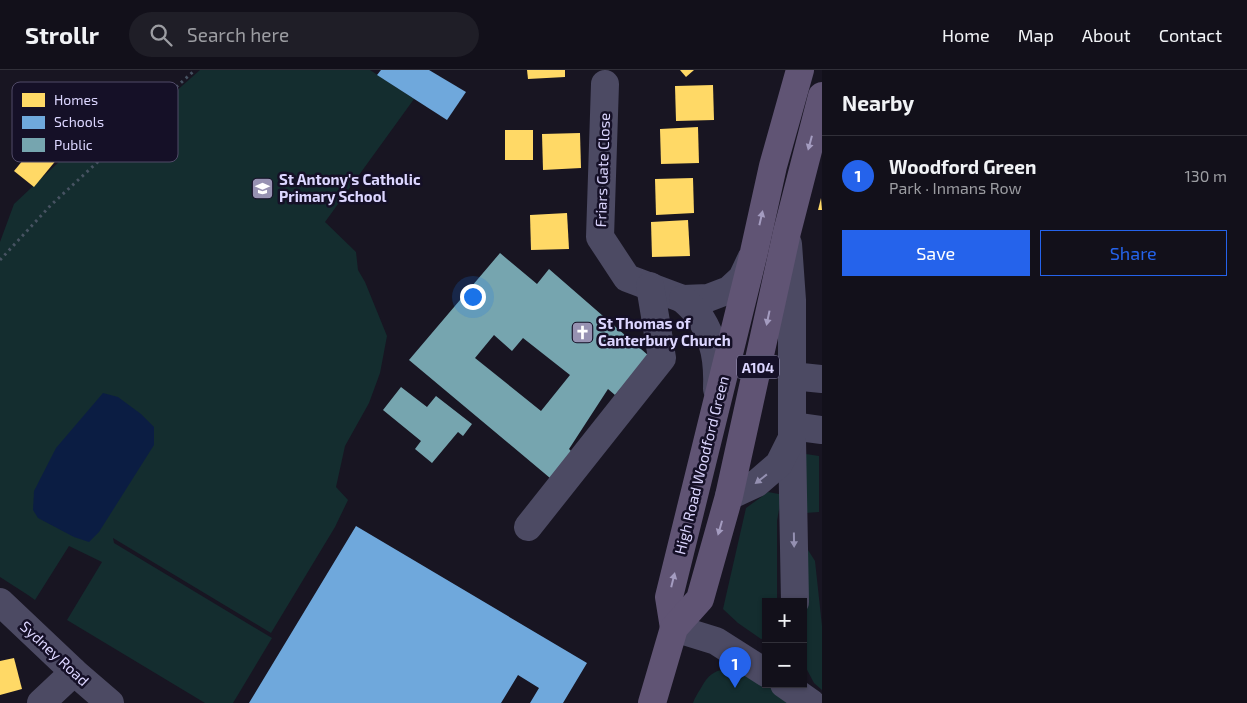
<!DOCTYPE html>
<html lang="en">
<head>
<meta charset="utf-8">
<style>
  body { margin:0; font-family:"Exo 2",sans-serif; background:#1f1e27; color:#f1f3f6 }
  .controls { position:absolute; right:15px; bottom:15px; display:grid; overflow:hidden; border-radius:0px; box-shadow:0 1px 4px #0004 }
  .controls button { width:45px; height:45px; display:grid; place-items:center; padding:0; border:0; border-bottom:1px solid #313039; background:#12101a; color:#f1f3f6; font:25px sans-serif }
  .you { position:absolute; left:472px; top:226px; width:18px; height:18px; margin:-12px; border:4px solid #fff; border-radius:50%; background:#1a73e8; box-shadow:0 0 0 8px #1a73e833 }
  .badge { display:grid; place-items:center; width:32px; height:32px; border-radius:50%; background:#2563eb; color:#fff; font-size:16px; font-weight:700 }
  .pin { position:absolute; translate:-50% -41px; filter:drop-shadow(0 1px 2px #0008) }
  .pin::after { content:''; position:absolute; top:26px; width:18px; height:15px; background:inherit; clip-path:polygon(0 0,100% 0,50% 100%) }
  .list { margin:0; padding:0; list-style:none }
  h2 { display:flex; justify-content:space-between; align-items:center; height:65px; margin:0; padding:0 20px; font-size:21px }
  h2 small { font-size:16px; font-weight:400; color:#9c9da2 }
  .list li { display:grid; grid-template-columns:32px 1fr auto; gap:15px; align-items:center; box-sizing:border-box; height:80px; padding:0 20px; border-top:1px solid #313039 }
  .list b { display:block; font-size:19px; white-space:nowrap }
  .list p { margin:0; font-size:16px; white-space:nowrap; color:#9c9da2 }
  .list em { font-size:16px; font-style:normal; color:#9c9da2 }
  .actions { display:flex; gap:10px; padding:15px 20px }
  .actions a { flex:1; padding:11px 0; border:1px solid #2563eb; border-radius:0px; text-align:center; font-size:18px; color:#2563eb }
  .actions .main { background:#2563eb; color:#fff }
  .icon { flex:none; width:28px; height:28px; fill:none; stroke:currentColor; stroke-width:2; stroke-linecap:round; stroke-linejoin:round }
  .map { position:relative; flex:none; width:822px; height:633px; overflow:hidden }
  header { display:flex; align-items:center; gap:30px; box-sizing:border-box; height:70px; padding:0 25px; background:#12101a; border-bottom:1px solid #313039 }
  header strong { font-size:24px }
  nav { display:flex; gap:28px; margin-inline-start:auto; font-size:18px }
  .search { width:350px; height:45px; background:#1f1e27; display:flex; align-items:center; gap:12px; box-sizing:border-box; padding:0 18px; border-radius:28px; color:#9c9da2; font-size:19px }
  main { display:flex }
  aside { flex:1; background:#12101a }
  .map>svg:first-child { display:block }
  .green { fill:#142d2f }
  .water { fill:#0b1d43 }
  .homes { fill:#ffd966 }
  .schools { fill:#6fa8dc }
  .public { fill:#76a5af; fill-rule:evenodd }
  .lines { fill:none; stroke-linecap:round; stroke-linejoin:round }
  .path { stroke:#475362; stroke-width:3; stroke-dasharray:2.5 4; stroke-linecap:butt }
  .minor { stroke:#4c4a63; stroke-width:28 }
  .major { stroke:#605474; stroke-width:28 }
  .oneway { fill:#a49cc0 }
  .oneway2 { fill:#9490b1 }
  .labels { text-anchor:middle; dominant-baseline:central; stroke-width:5; stroke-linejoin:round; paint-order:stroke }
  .shield { fill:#151027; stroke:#a09bbe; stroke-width:1 }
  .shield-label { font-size:14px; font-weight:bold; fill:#dcd6ff }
  .street-label { font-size:15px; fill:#dcd6ff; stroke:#151027 }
  .poi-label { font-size:15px; font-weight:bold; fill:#dcd6ff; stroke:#151027; text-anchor:start }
  .key { fill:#151027; stroke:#514b68; stroke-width:1 }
  .key-label { font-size:14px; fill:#dcd6ff }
</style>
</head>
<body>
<header>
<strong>Strollr</strong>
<div class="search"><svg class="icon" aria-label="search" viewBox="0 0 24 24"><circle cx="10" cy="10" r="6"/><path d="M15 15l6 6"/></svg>Search here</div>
<nav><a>Home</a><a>Map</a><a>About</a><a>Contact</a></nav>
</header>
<main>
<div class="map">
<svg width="822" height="633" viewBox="0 0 822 633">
  <rect width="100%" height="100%" fill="#181522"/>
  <g class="green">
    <polygon points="200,0 370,0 414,29 325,152 356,182 358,200 365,212 387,266 380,303 369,333 345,376 336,417 348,430 335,457 271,563 113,468 114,473 272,568 233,633 205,633 67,550 102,492 69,476 35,530 28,525 0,507 0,172 14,134 124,31 149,52 165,31"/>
    <polygon points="806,384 819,386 819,442 805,443"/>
    <polygon points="768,422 779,424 780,434 777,451 777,532 766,532 766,568 761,569 738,553 723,539 746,438"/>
    <polygon points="808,480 815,491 822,556 822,620 814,613 804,594"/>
    <path d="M731 597 754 607 791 633H693C695 627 698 623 701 618 710 602 714 602 731 597Z"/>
  </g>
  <polygon class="water" points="103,323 118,327 141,344 154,357 154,375 99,462 89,472 74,467 38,448 33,440 34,421 56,378"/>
  <g class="homes">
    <polygon points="527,0 565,0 565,7 528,9"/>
    <polygon points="680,0 694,0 686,7"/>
    <polygon points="713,15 714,50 676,51 675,16"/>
    <polygon points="698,57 699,93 661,94 660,59"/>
    <rect x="505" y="60" width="28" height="30"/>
    <polygon points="47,61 67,77 34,117 14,101"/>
    <polygon points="580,63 581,98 543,100 542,64"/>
    <polygon points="693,108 694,143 656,145 655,109"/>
    <polygon points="821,128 822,140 818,140"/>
    <polygon points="567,143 569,179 531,180 530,145"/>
    <polygon points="688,150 690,186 652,187 651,152"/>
    <polygon points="14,588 22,619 0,625 0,591"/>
  </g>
  <g class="schools">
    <polygon points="381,0 429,0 466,22 447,50 377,5"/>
    <polygon points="356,456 587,593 563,633 530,633 539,618 518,605 501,633 249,633"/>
  </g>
  <g class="public">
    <path d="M500 183 537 214 549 199 649 286 615 325 608 319 569 379 572 382 550 408 409 290ZM494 265 512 281 523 268 570 305 541 341 475 288Z"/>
    <polygon points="401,317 427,337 436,326 472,354 463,366 458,362 432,393 415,379 421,371 383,340"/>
  </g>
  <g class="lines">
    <polyline class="path" points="0,190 51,135 141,52 164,28 195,0"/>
    <g class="minor">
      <polyline points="605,14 600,167 627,208 683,229 708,228 729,220 742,208 751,189"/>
      <path d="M683 229C689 235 695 240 700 247 715 271 718 291 717 319"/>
      <polyline points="792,306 822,309"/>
      <polyline points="792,356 822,360"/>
      <polyline points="792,370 795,532"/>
      <polyline points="729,426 757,413 779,394 792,368 792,230 788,174"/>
      <polyline points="528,457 662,288 650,216"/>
      <polyline points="0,532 74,602 110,633"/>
      <polyline points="674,558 716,571 766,603"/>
      <polyline points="784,614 811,633"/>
      <polyline points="41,633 74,602"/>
    </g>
    <g class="major">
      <polyline points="674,558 669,527 754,182 773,96 800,0"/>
      <polyline points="652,633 674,558 700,529 729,426 787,162 822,26"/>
    </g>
  </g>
  <defs><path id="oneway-solid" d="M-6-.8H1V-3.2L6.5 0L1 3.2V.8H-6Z" transform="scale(1.25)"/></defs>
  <g class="oneway">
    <use href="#oneway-solid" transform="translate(810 73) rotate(105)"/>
    <use href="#oneway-solid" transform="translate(761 148) rotate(-77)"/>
    <use href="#oneway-solid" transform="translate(768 248) rotate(102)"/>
    <use href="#oneway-solid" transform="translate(720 458) rotate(106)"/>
    <use href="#oneway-solid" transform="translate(673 510) rotate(-76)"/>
  </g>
  <g class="oneway2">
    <use href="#oneway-solid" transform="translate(761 409) rotate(142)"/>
    <use href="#oneway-solid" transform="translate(794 470) rotate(89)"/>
  </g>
  <defs>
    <symbol id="school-square" viewBox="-11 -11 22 22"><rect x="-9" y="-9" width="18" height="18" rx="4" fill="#9792b2" stroke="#151027"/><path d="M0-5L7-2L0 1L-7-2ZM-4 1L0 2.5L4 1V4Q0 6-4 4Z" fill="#fff"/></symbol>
    <symbol id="church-square" viewBox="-11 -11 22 22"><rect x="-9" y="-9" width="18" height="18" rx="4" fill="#9792b2" stroke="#151027"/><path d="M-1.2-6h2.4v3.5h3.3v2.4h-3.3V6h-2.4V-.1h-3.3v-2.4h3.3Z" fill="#fff"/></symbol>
  </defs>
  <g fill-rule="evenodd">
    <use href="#school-square" x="250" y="106" width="25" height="25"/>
    <use href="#church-square" x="570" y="250" width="25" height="25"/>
  </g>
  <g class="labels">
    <rect class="shield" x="737" y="285.5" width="42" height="23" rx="4"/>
    <g class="shield-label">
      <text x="758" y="297">A104</text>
    </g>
    <g class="street-label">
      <text transform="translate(602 100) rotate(-88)">Friars Gate Close</text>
      <text transform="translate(701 395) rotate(-76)">High Road Woodford Green</text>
      <text transform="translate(55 583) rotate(43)">Sydney Road</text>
    </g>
    <g class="poi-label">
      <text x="279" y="109">St Antony's Catholic<tspan x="279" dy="17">Primary School</tspan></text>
      <text x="598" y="253">St Thomas of<tspan x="598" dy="17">Canterbury Church</tspan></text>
    </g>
  </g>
  <rect x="12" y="12" width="166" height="80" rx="8" class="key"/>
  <rect x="22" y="23" width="23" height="14" fill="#ffd966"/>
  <rect x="22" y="46" width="23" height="13" fill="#6fa8dc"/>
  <rect x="22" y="68" width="23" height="14" fill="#76a5af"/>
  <g class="key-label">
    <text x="54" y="35">Homes</text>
    <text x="54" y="57">Schools</text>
    <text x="54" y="80">Public</text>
  </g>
</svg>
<div class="controls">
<button>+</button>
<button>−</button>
</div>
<div class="you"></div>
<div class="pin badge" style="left:735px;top:618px">1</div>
</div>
<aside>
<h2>Nearby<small></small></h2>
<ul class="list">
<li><span class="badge">1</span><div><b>Woodford Green</b><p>Park · Inmans Row</p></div><em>130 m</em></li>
</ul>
<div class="actions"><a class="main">Save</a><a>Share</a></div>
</aside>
</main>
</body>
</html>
